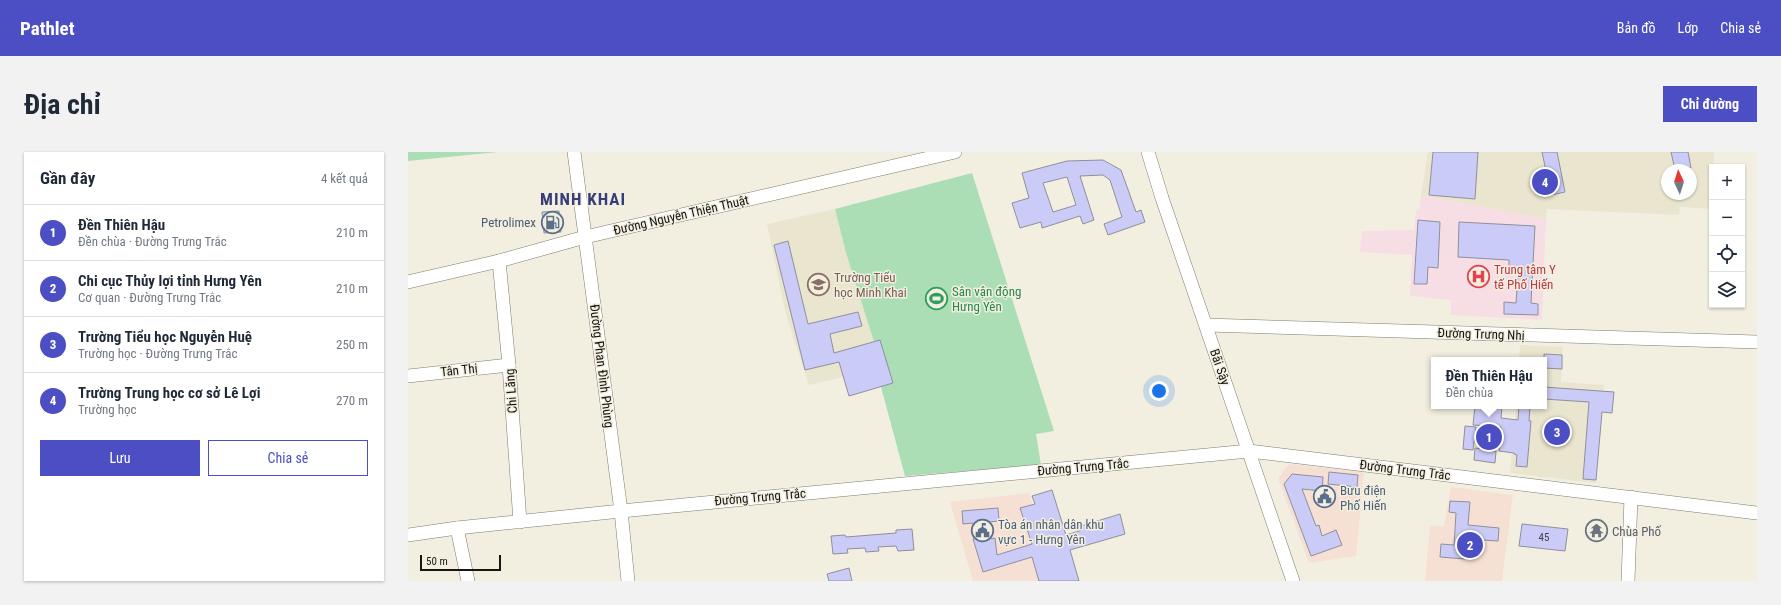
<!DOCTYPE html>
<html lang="vi">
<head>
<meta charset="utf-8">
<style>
  body { margin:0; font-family:"Roboto Condensed",sans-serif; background:#f2f2f3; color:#1f2937 }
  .controls { position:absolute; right:12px; top:12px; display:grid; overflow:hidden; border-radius:0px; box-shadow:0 1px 3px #0004 }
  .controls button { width:36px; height:36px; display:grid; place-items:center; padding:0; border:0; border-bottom:1px solid #e0e1e3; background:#fff; color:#1f2937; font:20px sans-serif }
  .compass { position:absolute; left:1253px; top:12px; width:36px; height:36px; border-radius:50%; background:#fff; box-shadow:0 1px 3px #0004; rotate:356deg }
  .scale { position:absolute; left:12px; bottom:10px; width:81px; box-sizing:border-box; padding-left:4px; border:2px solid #171611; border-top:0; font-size:11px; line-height:14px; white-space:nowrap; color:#171611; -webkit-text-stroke:3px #f2efe1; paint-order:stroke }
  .you { position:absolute; left:751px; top:239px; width:14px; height:14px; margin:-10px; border:3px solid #fff; border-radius:50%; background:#1a73e8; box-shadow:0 0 0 6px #1a73e833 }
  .badge { display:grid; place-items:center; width:26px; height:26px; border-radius:50%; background:#4c4ec4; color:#fff; font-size:13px; font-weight:700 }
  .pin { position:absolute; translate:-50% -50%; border:2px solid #fff; box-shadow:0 1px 4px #0006 }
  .popup { position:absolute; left:1023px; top:205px; width:116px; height:52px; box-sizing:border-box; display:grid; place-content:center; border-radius:0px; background:#fff; filter:drop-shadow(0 1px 3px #0005); font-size:13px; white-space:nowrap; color:#747a83 }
  .popup b { font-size:15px; color:#1f2937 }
  .popup::after { content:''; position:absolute; left:50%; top:100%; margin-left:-8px; border:8px solid transparent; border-top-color:#fff }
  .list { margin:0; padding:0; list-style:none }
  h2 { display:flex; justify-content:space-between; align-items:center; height:52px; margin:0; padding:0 16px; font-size:17px }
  h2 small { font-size:13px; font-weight:400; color:#747a83 }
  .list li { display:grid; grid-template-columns:26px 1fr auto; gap:12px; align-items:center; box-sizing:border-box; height:56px; padding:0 16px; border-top:1px solid #e0e1e3 }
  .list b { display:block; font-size:15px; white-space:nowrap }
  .list p { margin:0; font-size:13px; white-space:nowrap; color:#747a83 }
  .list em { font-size:13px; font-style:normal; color:#747a83 }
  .actions { display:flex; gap:8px; padding:12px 16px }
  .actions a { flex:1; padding:9px 0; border:1px solid #4c4ec4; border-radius:0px; text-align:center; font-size:14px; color:#4c4ec4 }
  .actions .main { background:#4c4ec4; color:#fff }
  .icon { flex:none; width:22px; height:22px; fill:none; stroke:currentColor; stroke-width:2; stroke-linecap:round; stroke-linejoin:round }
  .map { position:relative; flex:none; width:1349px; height:429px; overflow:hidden; border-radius:0px }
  header { display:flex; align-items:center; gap:24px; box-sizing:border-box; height:56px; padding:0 20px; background:#4c4ec4; color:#fff }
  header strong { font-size:19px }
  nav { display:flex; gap:22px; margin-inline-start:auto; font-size:14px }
  .intro { display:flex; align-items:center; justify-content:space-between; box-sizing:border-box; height:96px; padding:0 24px }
  h1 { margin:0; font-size:28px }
  .button { padding:10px 18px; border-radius:0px; background:#4c4ec4; color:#fff; font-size:14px; font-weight:700 }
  main { display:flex; gap:24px; padding:0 24px }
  aside { flex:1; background:#fff; border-radius:0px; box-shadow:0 1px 3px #0004 }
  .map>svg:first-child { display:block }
  .commercial { fill:#f6e0d3 }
  .built { fill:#e9e5cf; fill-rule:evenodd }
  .medical { fill:#f7dde4 }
  .green { fill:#abdeb4 }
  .building { fill:#cbcbf7; stroke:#8f8f9c; fill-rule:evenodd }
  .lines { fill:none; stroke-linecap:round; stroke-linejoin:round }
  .minor-casing { stroke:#7f7c6f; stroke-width:14 }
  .minor { stroke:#fff; stroke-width:13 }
  .labels { text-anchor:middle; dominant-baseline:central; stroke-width:3; stroke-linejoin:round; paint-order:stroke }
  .number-label { font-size:11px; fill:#44434a }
  .street-label { font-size:13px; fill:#171611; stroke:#f2efe1 }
  .service-label { font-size:13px; fill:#4e5e75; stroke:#f2efe1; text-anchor:start }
  .health-label { font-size:13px; fill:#be3a42; stroke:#f2efe1; text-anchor:start }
  .education-label { font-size:13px; fill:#785e54; stroke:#f2efe1; text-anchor:start }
  .leisure-label { font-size:13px; fill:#27864d; stroke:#f2efe1; text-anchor:start }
  .worship-label { font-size:13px; fill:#5b616d; stroke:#f2efe1; text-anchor:start }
  .district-label { font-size:17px; font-weight:bold; letter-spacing:1px; fill:#383d79; stroke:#f2efe1 }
</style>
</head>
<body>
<header>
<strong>Pathlet</strong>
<nav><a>Bản đồ</a><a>Lớp</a><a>Chia sẻ</a></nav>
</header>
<div class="intro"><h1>Địa chỉ</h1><a class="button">Chỉ đường</a></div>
<main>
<aside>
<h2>Gần đây<small>4 kết quả</small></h2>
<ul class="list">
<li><span class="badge">1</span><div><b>Đền Thiên Hậu</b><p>Đền chùa · Đường Trưng Trắc</p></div><em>210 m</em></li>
<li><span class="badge">2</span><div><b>Chi cục Thủy lợi tỉnh Hưng Yên</b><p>Cơ quan · Đường Trưng Trắc</p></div><em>210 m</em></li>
<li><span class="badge">3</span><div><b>Trường Tiểu học Nguyễn Huệ</b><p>Trường học · Đường Trưng Trắc</p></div><em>250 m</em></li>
<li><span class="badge">4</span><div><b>Trường Trung học cơ sở Lê Lợi</b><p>Trường học</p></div><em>270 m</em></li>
</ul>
<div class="actions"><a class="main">Lưu</a><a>Chia sẻ</a></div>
</aside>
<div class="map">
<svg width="1349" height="429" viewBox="0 0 1349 429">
  <rect width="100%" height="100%" fill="#f2efe1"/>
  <g class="commercial">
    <polygon points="881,312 956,320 948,404 901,411 870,326"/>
    <polygon points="1043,335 1105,343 1094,429 1017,429 1022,374 1036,374"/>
    <polygon points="621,341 648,429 565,429 542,350"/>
  </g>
  <g class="built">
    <path d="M1020 0H1306V15H1304V57L1272 55 1271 63 1139 57 1138 67 1013 43ZM1259 18H1283V42H1259Z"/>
    <polygon points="427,57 438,101 466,190 435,225 401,233 378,163 359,72"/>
    <polygon points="1112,193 1155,195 1153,230 1196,233 1188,331 1102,321 1108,254 1136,254 1136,208 1111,208"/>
  </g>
  <polygon class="medical" points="1013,43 1138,67 1134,168 1043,163 1043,148 1002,144 1004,103 952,100 954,79 1006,78 1008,58 1011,58"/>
  <g class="green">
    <polygon points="0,0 90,0 0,9"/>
    <polygon points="564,21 646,279 628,282 633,313 497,324 473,235 466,190 438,101 427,57"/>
  </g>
  <g class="building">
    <polygon points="1025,0 1070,0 1067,47 1021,43"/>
    <polygon points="1134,0 1149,0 1157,40 1143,43"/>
    <polygon points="1263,0 1280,0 1283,16 1267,18"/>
    <path d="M695 8 713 18 728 60 733 58 737 70 700 83 696 72 714 65 702 28 695 23 672 24 686 68 675 72 672 64 634 76 633 70 612 76 604 51 621 46 614 21 659 9ZM659 25 668 53 645 60 635 31Z"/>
    <polygon points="151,59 153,80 136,81 134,60"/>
    <polygon points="1010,68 1032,70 1030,116 1020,115 1019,132 1006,132"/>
    <polygon points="1051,70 1127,74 1123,151 1130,152 1130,163 1096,162 1096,150 1108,151 1110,121 1101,120 1101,108 1050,105"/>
    <polygon points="380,89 400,172 450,160 454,174 422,182 426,201 472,188 485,231 441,244 431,210 397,218 366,93"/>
    <polygon points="1136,202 1154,203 1154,217 1136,216"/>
    <polygon points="1136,235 1206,240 1204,261 1194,260 1188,328 1175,327 1181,250 1136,247"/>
    <polygon points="1067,254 1094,254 1093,266 1110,268 1111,254 1122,254 1121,269 1123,269 1119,315 1108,314 1109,303 1106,302 1106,301 1091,299 1093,275 1065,273"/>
    <polygon points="1057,274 1068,275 1065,298 1055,297"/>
    <polygon points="1067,296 1088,299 1087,311 1066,308"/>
    <polygon points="921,320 950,323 949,335 920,332"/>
    <polygon points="884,322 915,325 914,339 894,337 908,374 911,373 914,384 928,378 934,393 903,404 876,332"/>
    <polygon points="644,338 658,383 674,378 673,374 712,362 717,382 662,398 671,429 631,429 624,405 575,420 565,387 566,387 565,371 555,372 554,359 590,356 591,369 581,370 583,387 587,386 589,403 624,392 612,356 627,352 624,344"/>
    <polygon points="1042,349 1062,350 1060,373 1091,376 1090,389 1059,387 1057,407 1032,405 1033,392 1046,393 1048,361 1041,360"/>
    <polygon points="1114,372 1160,377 1157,399 1111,394"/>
    <polygon points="504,377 506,398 490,399 488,394 470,395 471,399 458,400 457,396 439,397 440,401 425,402 423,384 437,383 438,385 488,381 488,378"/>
    <polygon points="441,416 444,429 421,429 419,422"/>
  </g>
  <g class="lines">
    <defs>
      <g id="minor">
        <polyline points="166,0 213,359 220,429"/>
        <polyline points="740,0 754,46 885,429"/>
        <polyline points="91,109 101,213 112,370"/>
        <polyline points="0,130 91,109 177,85 547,0"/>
        <polyline points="798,173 1349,190"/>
        <polyline points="0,224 101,213"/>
        <polyline points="49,376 60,429"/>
        <polyline points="0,383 49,376 213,359 841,299 1349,361"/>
        <polyline points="1220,429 1223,345"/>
      </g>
    </defs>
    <use href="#minor" class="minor-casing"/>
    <use href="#minor" class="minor"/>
  </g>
  <defs>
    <symbol id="fuel-ring" viewBox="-11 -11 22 22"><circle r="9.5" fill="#f2efe1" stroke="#5c6f8a" stroke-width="1.5"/><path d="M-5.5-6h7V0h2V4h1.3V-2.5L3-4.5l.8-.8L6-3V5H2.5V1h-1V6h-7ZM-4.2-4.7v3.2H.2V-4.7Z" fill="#5c6f8a"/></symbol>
    <symbol id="hospital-ring" viewBox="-11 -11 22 22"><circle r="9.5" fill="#f2efe1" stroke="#e0444e" stroke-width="1.5"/><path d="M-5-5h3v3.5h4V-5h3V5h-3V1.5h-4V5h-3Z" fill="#e0444e"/></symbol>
    <symbol id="school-ring" viewBox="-11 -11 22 22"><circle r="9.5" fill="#f2efe1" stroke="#8d6e63" stroke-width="1.5"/><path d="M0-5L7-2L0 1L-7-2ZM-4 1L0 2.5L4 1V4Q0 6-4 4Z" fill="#8d6e63"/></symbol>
    <symbol id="stadium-ring" viewBox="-11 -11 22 22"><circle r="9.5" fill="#f2efe1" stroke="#2e9e5b" stroke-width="1.5"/><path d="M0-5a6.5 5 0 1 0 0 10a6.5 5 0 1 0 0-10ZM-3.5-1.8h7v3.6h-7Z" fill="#2e9e5b"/></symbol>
    <symbol id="civic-ring" viewBox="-11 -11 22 22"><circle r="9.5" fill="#f2efe1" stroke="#5c6f8a" stroke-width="1.5"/><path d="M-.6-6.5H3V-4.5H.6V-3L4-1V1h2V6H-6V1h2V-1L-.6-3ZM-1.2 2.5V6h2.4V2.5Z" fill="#5c6f8a"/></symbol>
    <symbol id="temple-ring" viewBox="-11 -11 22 22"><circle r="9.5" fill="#f2efe1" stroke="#6b7280" stroke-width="1.5"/><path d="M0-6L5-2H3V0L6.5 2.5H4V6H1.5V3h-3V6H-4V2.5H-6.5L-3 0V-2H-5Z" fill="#6b7280"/></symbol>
  </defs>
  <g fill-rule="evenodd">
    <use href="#fuel-ring" x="132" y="58" width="25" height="25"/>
    <use href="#hospital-ring" x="1058" y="112" width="25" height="25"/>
    <use href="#school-ring" x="398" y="120" width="25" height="25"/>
    <use href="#stadium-ring" x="516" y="134" width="25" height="25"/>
    <use href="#civic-ring" x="904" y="332" width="25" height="25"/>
    <use href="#civic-ring" x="562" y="366" width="25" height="25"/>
    <use href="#temple-ring" x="1176" y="366" width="25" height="25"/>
  </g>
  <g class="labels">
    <g class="number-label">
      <text x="1136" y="385">45</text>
    </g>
    <g class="street-label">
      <text transform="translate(273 63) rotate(-13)">Đường Nguyễn Thiện Thuật</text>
      <text transform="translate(1073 182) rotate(2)">Đường Trưng Nhị</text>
      <text transform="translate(194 214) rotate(83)">Đường Phan Đình Phùng</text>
      <text transform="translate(812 215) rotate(71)">Bãi Sậy</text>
      <text transform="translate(51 218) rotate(-6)">Tân Thị</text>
      <text transform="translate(103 239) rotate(-94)">Chi Lăng</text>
      <text transform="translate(675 315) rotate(-5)">Đường Trưng Trắc</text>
      <text transform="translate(997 318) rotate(7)">Đường Trưng Trắc</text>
      <text transform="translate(352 345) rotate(-5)">Đường Trưng Trắc</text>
    </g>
    <g class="service-label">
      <text x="128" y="70" text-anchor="end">Petrolimex</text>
      <text x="932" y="338">Bưu điện<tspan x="932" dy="15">Phố Hiến</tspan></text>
      <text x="590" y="372">Tòa án nhân dân khu<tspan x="590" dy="15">vực 1 - Hưng Yên</tspan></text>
    </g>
    <g class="health-label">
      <text x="1086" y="117">Trung tâm Y<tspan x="1086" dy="15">tế Phố Hiến</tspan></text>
    </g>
    <g class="education-label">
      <text x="426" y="125">Trường Tiểu<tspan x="426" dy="15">học Minh Khai</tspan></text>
    </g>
    <g class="leisure-label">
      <text x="544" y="139">Sân vận động<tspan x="544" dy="15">Hưng Yên</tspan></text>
    </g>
    <g class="worship-label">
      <text x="1204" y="379">Chùa Phố</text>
    </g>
    <g class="district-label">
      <text x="175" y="47">MINH KHAI</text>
    </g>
  </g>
</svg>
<div class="controls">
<button>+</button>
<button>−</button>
<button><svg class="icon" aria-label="locate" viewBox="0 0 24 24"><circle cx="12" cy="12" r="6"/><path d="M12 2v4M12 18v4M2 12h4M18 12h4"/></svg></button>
<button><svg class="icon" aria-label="layers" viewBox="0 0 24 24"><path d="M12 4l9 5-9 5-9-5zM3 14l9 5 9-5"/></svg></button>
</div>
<svg class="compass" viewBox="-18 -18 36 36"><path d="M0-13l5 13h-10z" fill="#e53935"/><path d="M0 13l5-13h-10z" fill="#747a83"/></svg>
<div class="scale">50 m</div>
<div class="you"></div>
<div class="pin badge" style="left:1081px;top:285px">1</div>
<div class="popup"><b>Đền Thiên Hậu</b>Đền chùa</div>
<div class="pin badge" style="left:1062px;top:393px">2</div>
<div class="pin badge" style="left:1149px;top:280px">3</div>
<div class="pin badge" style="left:1137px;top:30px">4</div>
</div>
</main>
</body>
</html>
